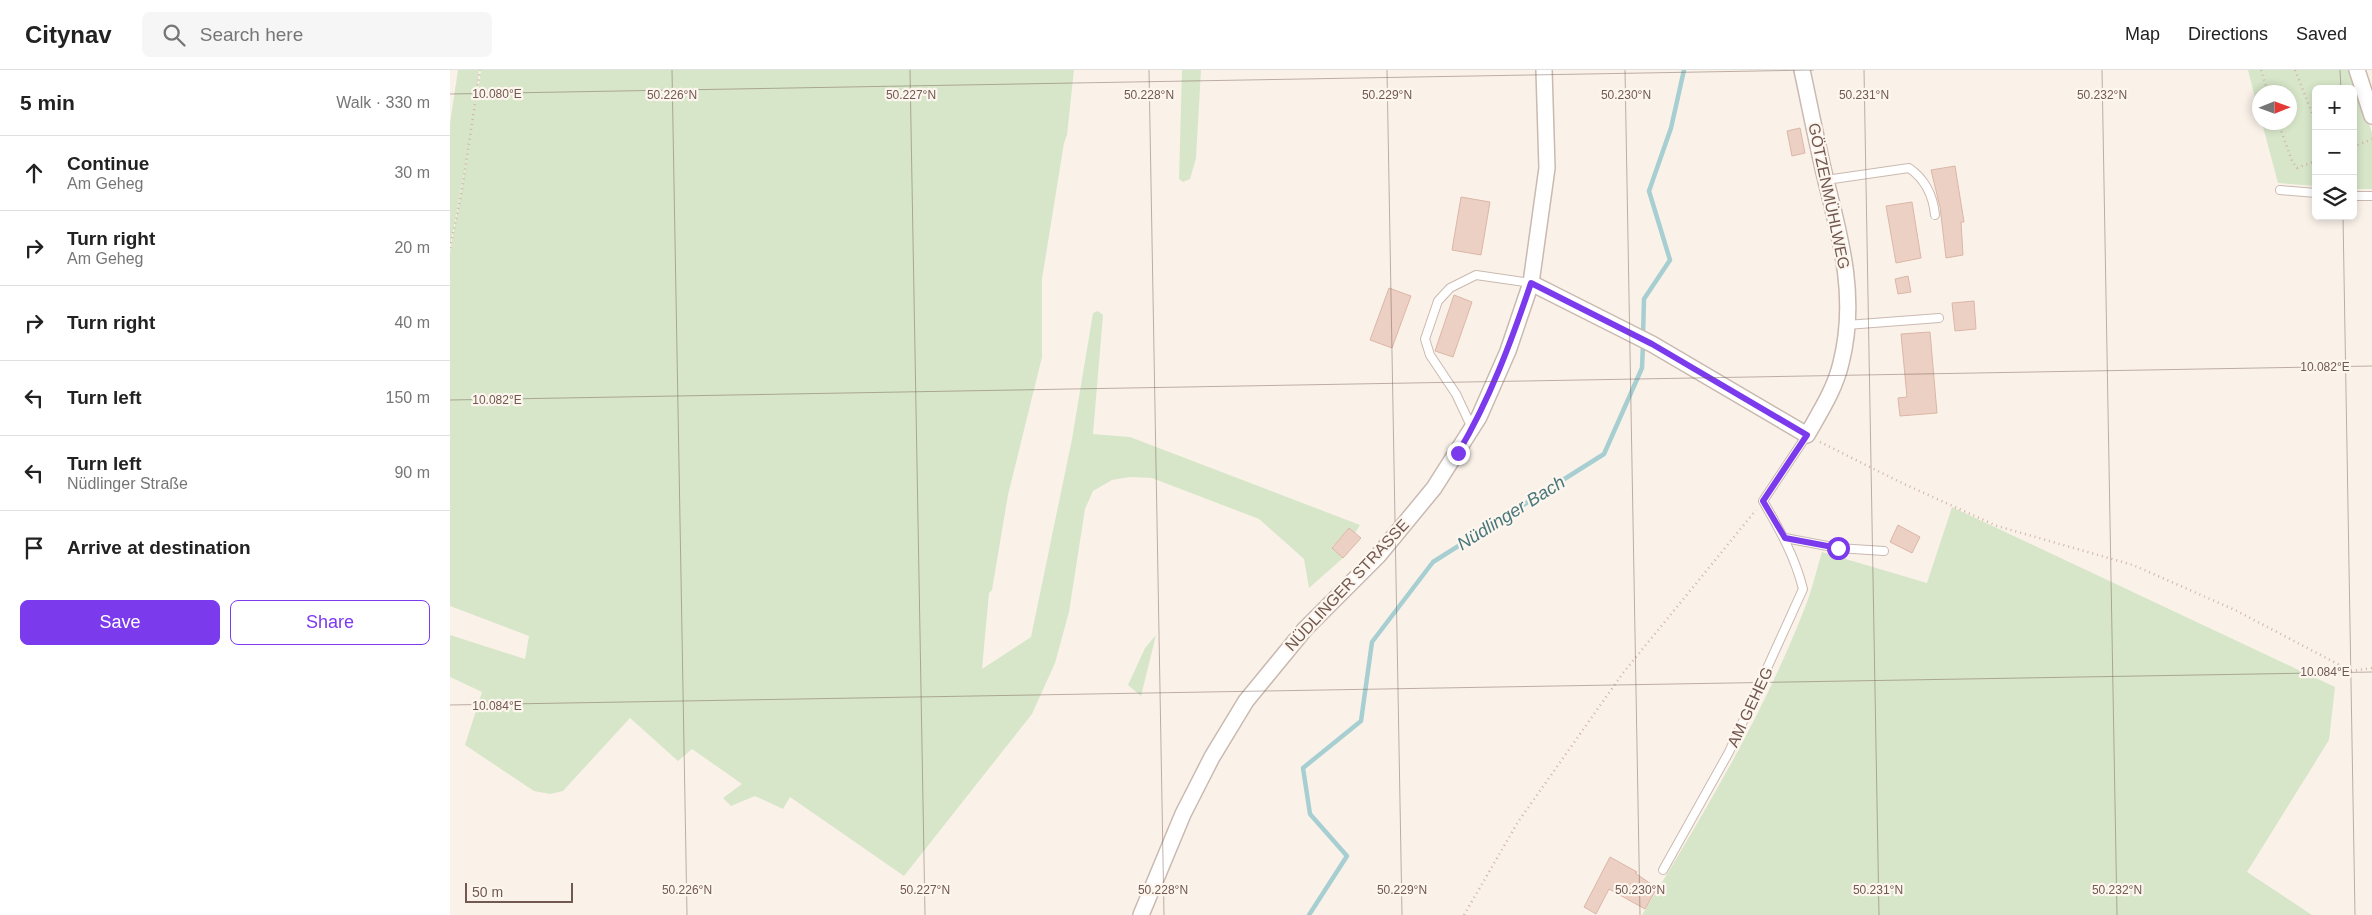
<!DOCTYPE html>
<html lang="en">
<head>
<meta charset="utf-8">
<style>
  body { margin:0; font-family:Arial,sans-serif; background:#f6f6f6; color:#222 }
  .controls { position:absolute; right:15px; top:15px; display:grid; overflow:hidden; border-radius:8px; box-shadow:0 2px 8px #0003 }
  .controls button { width:45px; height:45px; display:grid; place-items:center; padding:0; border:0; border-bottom:1px solid #e0e0e0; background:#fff; color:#222; font:25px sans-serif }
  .compass { position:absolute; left:1802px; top:15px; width:45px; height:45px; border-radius:50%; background:#fff; box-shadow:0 2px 8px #0003; rotate:89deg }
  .scale { position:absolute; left:15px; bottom:12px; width:108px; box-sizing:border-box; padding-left:5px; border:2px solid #715850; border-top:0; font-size:14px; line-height:18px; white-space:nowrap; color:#715850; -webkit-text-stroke:4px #fdf6ef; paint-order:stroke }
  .stop { position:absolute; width:15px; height:15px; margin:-11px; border:4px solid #7c3aed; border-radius:50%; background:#fff }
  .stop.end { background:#7c3aed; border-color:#fff; box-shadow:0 1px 5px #0008 }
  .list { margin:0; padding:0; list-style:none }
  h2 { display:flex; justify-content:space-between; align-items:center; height:65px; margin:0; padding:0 20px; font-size:21px }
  h2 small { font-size:16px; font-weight:400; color:#767676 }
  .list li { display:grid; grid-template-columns:32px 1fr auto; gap:15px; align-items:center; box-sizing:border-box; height:75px; padding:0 20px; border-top:1px solid #e0e0e0 }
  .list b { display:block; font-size:19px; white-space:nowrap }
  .list p { margin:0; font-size:16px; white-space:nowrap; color:#767676 }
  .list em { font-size:16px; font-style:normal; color:#767676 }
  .actions { display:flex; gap:10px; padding:15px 20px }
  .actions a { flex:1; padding:11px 0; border:1px solid #7c3aed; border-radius:8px; text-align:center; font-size:18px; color:#7c3aed }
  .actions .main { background:#7c3aed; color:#fff }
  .icon { flex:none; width:28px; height:28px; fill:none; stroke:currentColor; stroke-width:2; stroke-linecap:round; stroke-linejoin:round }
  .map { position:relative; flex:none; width:1922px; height:845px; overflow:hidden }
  header { display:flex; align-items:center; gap:30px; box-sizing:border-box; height:70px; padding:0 25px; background:#fff; border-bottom:1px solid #e0e0e0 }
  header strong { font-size:24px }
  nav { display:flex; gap:28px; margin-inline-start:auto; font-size:18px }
  .search { width:350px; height:45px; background:#f6f6f6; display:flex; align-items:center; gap:12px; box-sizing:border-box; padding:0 18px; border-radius:8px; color:#767676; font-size:19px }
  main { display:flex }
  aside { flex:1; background:#fff }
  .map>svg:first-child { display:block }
  .green { fill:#d7e6c9 }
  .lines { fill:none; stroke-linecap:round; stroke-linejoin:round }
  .stream { stroke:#a7cfd1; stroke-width:4.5 }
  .building { fill:#ecd0c4; stroke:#dcb6a6 }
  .service-casing { stroke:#cab9b0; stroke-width:10 }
  .minor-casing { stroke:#cab9b0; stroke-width:18 }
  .path { stroke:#d0b3a7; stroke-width:2.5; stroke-dasharray:1 4; stroke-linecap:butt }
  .service { stroke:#fff; stroke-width:8 }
  .minor { stroke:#fff; stroke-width:15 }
  .route { stroke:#7c3aed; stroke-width:6 }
  .ticks { fill:none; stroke:#715850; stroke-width:1; stroke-opacity:0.45 }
  .labels { text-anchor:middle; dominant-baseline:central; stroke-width:4.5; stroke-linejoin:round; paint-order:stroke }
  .street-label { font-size:16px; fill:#715850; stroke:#fdf6ef }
  .water-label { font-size:18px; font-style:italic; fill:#49777b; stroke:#fdf6ef }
  .ticks-label { font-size:12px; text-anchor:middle; fill:#715850; stroke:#fdf6ef; stroke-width:4.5; stroke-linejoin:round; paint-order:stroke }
</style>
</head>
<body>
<header>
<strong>Citynav</strong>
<div class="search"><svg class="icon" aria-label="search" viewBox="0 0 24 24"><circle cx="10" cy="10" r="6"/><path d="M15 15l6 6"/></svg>Search here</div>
<nav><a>Map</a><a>Directions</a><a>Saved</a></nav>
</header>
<main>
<aside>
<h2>5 min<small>Walk · 330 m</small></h2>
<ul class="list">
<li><svg class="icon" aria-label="ahead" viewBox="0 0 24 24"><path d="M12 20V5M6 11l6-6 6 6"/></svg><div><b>Continue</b><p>Am Geheg</p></div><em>30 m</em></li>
<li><svg class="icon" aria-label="right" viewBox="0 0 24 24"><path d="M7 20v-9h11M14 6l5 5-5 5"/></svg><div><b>Turn right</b><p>Am Geheg</p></div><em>20 m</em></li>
<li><svg class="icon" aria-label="right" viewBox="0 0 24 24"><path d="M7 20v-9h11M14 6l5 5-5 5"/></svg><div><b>Turn right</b></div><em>40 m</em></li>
<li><svg class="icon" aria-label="left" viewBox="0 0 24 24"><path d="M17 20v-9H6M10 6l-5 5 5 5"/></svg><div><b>Turn left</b></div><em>150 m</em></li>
<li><svg class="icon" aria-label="left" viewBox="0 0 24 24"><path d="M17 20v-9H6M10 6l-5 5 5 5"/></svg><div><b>Turn left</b><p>Nüdlinger Straße</p></div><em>90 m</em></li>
<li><svg class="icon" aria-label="arrive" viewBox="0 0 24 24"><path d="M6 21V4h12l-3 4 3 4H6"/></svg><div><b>Arrive at destination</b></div></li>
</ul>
<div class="actions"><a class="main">Save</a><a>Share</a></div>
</aside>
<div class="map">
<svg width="1922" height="845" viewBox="0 0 1922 845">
  <rect width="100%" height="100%" fill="#faf2e9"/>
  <g class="green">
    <polygon points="8,0 29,0 26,35 31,0 624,0 617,65 614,73 592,209 592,287 558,425 542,520 539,523 532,599 581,567 622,369 643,243 648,241 653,245 643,364 680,367 910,455 905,463 899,458 882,477 893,488 859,518 854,489 809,449 702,408 680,407 662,410 643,421 635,439 619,542 605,593 582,644 454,806 340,727 333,739 305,726 281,736 273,728 292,714 242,679 228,691 180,648 113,721 100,724 84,721 15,675 32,622 0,607 0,565 75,589 79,566 0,536 0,182 22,62 0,176 0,53"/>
    <polygon points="732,0 751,0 746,88 740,109 733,112 729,109"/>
    <polygon points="1798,0 1902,0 1922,63 1922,119 1903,119 1903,19 1866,19 1866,116 1828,113 1812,53 1840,52 1840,22 1810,22 1809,44"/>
    <path d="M1502 437 1885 617 1879 670 1797 802 1862 845H1192C1252 747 1312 647 1354 540 1362 521 1366 501 1372 482L1477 513Z"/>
    <polygon points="706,565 691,626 678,615 695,578"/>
  </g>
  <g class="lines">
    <g class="stream">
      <polyline points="1193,266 1194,229 1220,190 1199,121 1221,58 1234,0"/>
      <polyline points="859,845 897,786 860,744 853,698 911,651 922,572 983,492 1154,384 1192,298 1193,274"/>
    </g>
  </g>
  <g class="building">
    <polygon points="1350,58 1355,83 1342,86 1337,61"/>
    <polygon points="1505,96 1514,152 1511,152 1513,185 1496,188 1490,137 1481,100"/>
    <polygon points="1011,127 1040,132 1031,185 1002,180"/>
    <polygon points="1462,132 1471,188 1446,193 1436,136"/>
    <polygon points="1458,206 1461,222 1448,224 1445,209"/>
    <polygon points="939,218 961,226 942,278 920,270"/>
    <polygon points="1004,225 1022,232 1003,287 985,281"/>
    <polygon points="1524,231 1526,259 1505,261 1502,233"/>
    <polygon points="1480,262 1487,343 1450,346 1448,328 1457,327 1451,264"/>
    <polygon points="1448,455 1470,467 1462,483 1440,472"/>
    <polygon points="899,458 911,468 893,488 882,478"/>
    <polygon points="1160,787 1187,802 1185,803 1207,818 1195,839 1159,819 1146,844 1134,837"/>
  </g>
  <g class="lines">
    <defs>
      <g id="service">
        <path d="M1376 110 1459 98C1475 109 1483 125 1485 145"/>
        <polyline points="1830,120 1866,123"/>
        <polyline points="1903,126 1922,126"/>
        <polyline points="1397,255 1489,248"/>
        <polyline points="1022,358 1006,324 980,285 975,269 988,231 1000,218 1026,205 1081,213"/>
        <polyline points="1335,468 1388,478 1434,481"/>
        <path d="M1213 800 1279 682 1353 519C1345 487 1330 460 1313 431L1357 365"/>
      </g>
      <g id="minor">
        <polyline points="1907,0 1922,46"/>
        <path d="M1081 213 1202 274 1357 365C1370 342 1385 319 1391 293 1407 230 1392 173 1376 111 1367 74 1360 37 1352 0"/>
        <polyline points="691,845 733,744 762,687 796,631 855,559 928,486 984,418 1029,347 1058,281 1081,213 1097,98 1094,0"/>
      </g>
    </defs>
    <use href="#service" class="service-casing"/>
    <use href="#minor" class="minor-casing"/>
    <g class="path">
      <polyline points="1811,0 1818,22"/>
      <polyline points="1845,0 1866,53"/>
      <polyline points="1828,52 1842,91 1847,98 1866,91"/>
      <polyline points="1903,77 1922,69"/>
      <polyline points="0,178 12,120 30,0"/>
      <polyline points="1370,372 1454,414 1547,456 1683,495 1785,540 1901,601 1922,598"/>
      <polyline points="1014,845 1068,752 1173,603 1306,440"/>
    </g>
    <use href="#service" class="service"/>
    <use href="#minor" class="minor"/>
  </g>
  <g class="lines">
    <path class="route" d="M1008 383C1040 329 1061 272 1081 213L1202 274 1357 365 1313 431 1335 468 1388 478"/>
  </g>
  <path class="ticks" d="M222 0 237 845M460 0 475 845M699 0 714 845M937 0 952 845M1175 0 1190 845M1414 0 1429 845M1652 0 1667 845M1890 0 1891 19M0 24 1364 0M1893 146 1905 845M0 330 1922 296M0 635 1922 602"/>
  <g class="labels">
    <g class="street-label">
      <text transform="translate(1379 126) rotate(78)">GÖTZENMÜHLWEG</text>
      <text transform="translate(897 515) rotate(-47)">NÜDLINGER STRASSE</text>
      <text transform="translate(1300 637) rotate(-65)">AM GEHEG</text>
    </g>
    <g class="water-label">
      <text transform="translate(1061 443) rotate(-32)">Nüdlinger Bach</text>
    </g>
  </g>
  <g class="ticks-label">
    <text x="47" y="28">10.080°E</text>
    <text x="222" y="29">50.226°N</text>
    <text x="461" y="29">50.227°N</text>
    <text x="699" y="29">50.228°N</text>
    <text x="937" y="29">50.229°N</text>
    <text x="1176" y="29">50.230°N</text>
    <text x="1414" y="29">50.231°N</text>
    <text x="1652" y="29">50.232°N</text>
    <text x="1875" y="301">10.082°E</text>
    <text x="47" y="334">10.082°E</text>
    <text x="1875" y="606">10.084°E</text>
    <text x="47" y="640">10.084°E</text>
    <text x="237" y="824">50.226°N</text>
    <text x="475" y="824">50.227°N</text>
    <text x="713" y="824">50.228°N</text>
    <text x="952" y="824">50.229°N</text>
    <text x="1190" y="824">50.230°N</text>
    <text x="1428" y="824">50.231°N</text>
    <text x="1667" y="824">50.232°N</text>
  </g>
</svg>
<div class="controls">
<button>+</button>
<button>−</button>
<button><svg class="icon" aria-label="layers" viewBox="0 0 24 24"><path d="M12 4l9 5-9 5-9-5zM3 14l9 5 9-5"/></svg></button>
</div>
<svg class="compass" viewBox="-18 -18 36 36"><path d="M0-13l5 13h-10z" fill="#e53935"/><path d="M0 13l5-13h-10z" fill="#767676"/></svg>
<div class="scale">50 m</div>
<div class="stop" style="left:1388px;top:478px"></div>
<div class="stop end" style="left:1008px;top:383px"></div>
</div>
</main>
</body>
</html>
